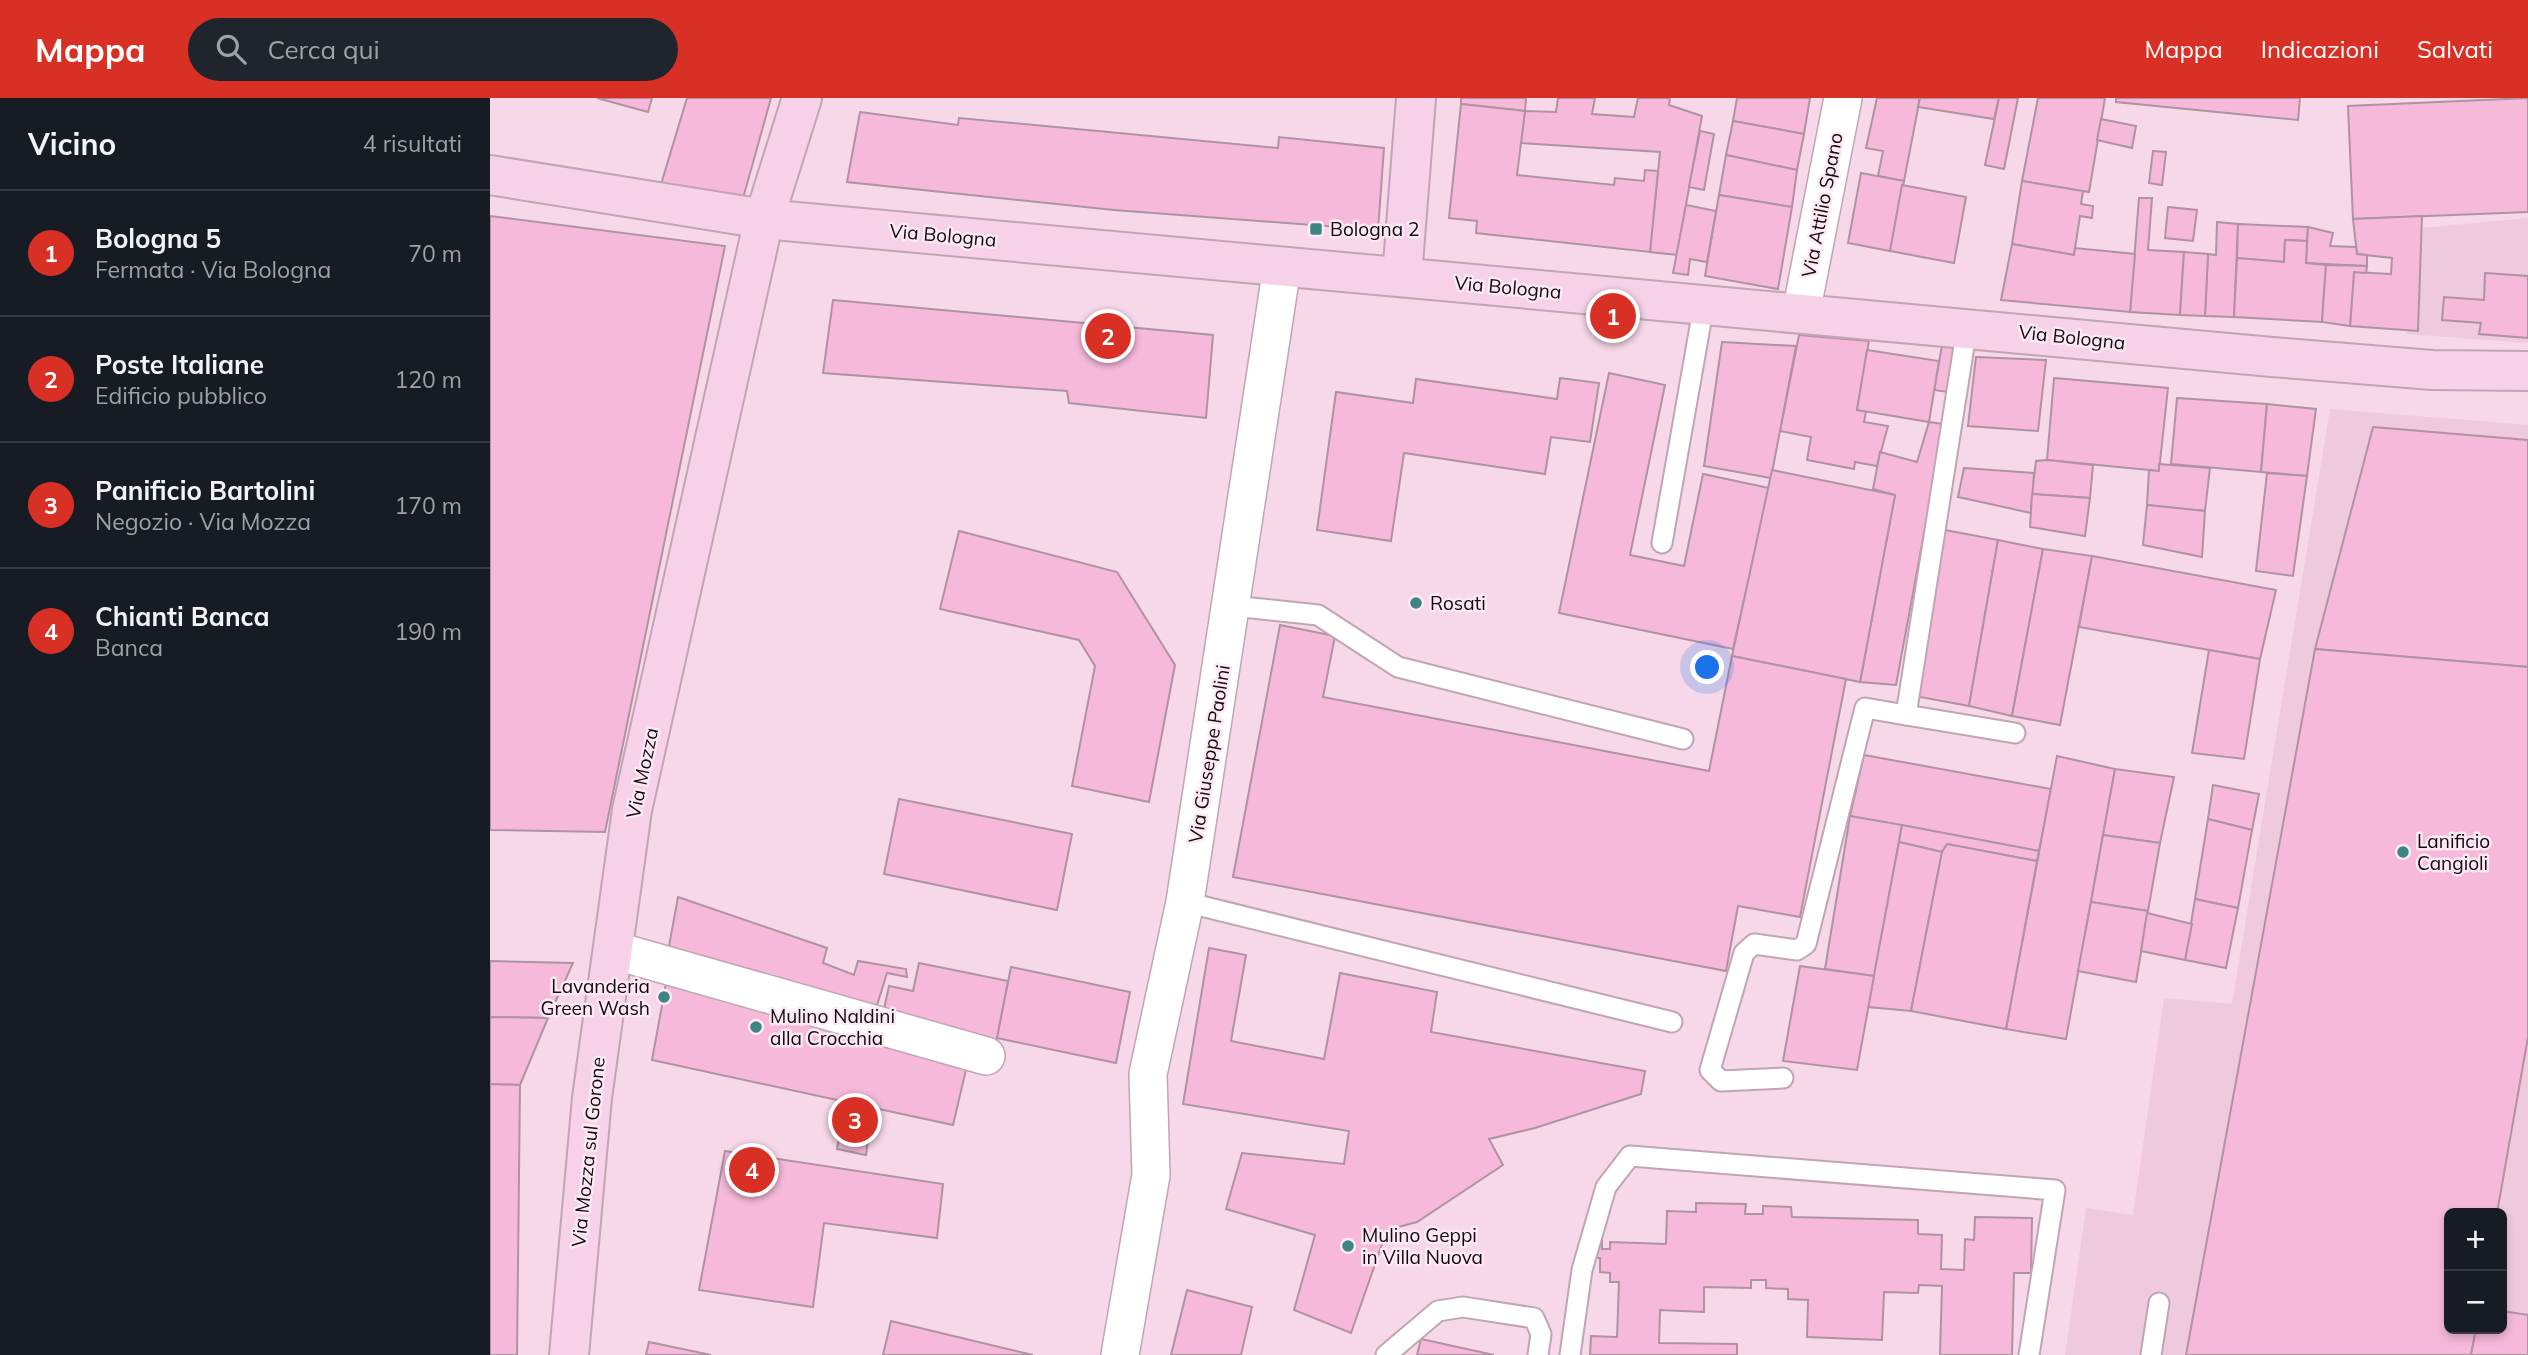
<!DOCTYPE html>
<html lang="it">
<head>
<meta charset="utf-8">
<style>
  body { margin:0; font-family:Mulish,sans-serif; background:#20242c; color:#f1f3f6 }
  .controls { position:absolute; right:21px; bottom:21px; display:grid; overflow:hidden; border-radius:10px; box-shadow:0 4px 10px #0003 }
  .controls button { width:63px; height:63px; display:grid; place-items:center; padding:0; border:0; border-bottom:2px solid #363941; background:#171b24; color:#f1f3f6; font:35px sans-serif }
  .you { position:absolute; left:1218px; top:570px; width:24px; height:24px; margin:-18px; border:5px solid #fff; border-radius:50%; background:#1a73e8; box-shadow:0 0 0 10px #1a73e833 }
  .badge { display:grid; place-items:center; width:46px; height:46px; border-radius:50%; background:#d93025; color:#fff; font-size:23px; font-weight:700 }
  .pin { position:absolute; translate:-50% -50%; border:4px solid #fff; box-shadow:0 2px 7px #0006 }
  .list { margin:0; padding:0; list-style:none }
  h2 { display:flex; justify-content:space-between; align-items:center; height:91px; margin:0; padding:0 28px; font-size:30px }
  h2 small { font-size:23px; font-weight:400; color:#9ea1a6 }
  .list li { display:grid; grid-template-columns:46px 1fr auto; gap:21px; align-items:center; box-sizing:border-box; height:126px; padding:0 28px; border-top:2px solid #363941 }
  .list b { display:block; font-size:26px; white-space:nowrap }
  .list p { margin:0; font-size:23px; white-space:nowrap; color:#9ea1a6 }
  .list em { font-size:23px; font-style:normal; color:#9ea1a6 }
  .icon { flex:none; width:38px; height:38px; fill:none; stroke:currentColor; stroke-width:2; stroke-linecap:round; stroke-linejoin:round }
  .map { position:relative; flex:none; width:2038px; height:1257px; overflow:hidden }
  header { display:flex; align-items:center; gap:42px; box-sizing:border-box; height:98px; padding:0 35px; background:#d93025; color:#fff }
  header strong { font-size:33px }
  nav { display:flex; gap:38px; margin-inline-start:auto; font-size:24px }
  .search { width:490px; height:63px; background:#20242c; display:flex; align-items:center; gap:18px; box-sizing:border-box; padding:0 24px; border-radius:38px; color:#9ea1a6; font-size:26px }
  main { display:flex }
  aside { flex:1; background:#171b24 }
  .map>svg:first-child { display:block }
  .built { fill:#efc9dd; fill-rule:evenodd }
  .building { fill:#f6b9da; stroke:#af93a2; stroke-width:2 }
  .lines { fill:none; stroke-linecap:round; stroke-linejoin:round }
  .lane-casing { stroke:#c1a5b4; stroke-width:23 }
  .street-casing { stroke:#c1a5b4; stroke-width:40 }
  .secondary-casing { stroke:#c1a5b4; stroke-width:42 }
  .lane { stroke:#fff; stroke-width:19 }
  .street { stroke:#fff; stroke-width:37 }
  .secondary { stroke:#f6d1e8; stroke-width:38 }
  .poi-dot { fill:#3d8585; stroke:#fce9f3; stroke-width:2.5 }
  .labels { text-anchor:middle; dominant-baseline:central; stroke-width:5; stroke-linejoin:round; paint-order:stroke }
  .street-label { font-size:19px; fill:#12080e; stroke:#fce9f3 }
  .poi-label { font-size:19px; fill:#12080e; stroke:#fce9f3; text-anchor:start }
</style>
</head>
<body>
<header>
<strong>Mappa</strong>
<div class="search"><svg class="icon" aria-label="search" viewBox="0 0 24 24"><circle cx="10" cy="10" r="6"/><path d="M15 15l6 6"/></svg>Cerca qui</div>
<nav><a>Mappa</a><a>Indicazioni</a><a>Salvati</a></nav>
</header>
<main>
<aside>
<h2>Vicino<small>4 risultati</small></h2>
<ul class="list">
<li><span class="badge">1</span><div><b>Bologna 5</b><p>Fermata · Via Bologna</p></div><em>70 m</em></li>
<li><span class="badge">2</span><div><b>Poste Italiane</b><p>Edificio pubblico</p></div><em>120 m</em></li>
<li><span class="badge">3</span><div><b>Panificio Bartolini</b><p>Negozio · Via Mozza</p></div><em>170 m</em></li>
<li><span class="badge">4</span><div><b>Chianti Banca</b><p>Banca</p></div><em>190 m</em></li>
</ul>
</aside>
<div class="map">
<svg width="2038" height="1257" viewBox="0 0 2038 1257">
  <rect width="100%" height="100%" fill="#f6d8e8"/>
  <g class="built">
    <polygon points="2038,120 2038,245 1916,236 1933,130"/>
    <path d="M1840 311 2038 327V1257H1575L1596 1110 1643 1117 1674 900 1742 906ZM1959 1115H2012V1231H1959Z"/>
  </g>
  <g class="building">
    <polygon points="107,0 162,0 158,14"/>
    <polygon points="197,0 281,0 252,104 169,93"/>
    <polygon points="971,0 1036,0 1035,13 971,6"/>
    <polygon points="1068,0 1105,0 1102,16 1144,19 1148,0 1180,0 1179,7 1212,18 1187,157 1160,154 1170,54 1031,45 1035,13 1066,14"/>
    <polygon points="1247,0 1320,0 1314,36 1243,23"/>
    <polygon points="1387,0 1430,0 1414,83 1388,78 1393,53 1376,50"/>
    <polygon points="1430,0 1509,0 1504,21 1428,9"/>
    <polygon points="1509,0 1528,0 1514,71 1495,67"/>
    <polygon points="1548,0 1615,0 1599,94 1532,83"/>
    <polygon points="1626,0 1810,0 1808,22 1626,4"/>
    <polygon points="2038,0 2038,114 1863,121 1858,8"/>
    <polygon points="971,6 1035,13 1027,77 1124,87 1125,80 1154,83 1155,72 1168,73 1160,154 986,135 987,123 959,120"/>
    <polygon points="370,14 468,27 469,20 788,50 789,39 894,50 888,132 624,112 357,84"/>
    <polygon points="1611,21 1646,28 1642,50 1607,42"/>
    <polygon points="1243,23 1314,36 1307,72 1236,57"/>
    <polygon points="1210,33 1224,36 1214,92 1199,89"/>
    <polygon points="1663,53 1676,54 1672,87 1659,85"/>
    <polygon points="1236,57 1307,72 1302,109 1229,97"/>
    <polygon points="1371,75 1414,83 1400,153 1358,145"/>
    <polygon points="1532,83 1593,93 1591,106 1603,108 1602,120 1590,118 1584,157 1522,146"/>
    <polygon points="1412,87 1476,99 1464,165 1400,153"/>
    <polygon points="1229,97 1302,109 1288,191 1215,178"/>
    <polygon points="1649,100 1662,100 1658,152 1694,154 1690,217 1640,214"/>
    <polygon points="1196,107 1226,113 1217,164 1200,161 1198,177 1183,175"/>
    <polygon points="1678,109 1707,112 1703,143 1675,140"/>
    <polygon points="0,118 235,148 115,734 0,732"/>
    <polygon points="1932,118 1928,233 1860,228 1864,174 1901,176 1902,160 1867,156 1863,121"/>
    <polygon points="1727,124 1748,126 1744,219 1715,218 1718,156 1726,157"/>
    <polygon points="1748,126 1818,129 1817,143 1795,142 1794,164 1747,160"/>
    <polygon points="1818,129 1843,135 1840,148 1866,149 1867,156 1877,157 1877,168 1816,165"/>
    <polygon points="1795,142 1817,143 1816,165 1836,167 1832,224 1744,219 1747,160 1794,164"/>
    <polygon points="1522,146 1584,157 1585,150 1645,156 1640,214 1511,202"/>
    <polygon points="1694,154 1718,156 1715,218 1690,217"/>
    <polygon points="1836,167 1877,168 1876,175 1864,174 1860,228 1832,224"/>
    <polygon points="1995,175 2038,178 2038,240 1989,236 1991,225 1952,222 1954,199 1994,202"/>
    <polygon points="343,202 723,237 716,320 579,305 577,293 333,275"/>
    <polygon points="1309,237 1379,243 1367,312 1376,313 1374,324 1398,328 1387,368 1365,364 1364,371 1317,362 1321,339 1290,333"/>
    <polygon points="1453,242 1470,245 1458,294 1444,292"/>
    <polygon points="1232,244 1306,248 1281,380 1214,368"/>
    <polygon points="1377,252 1449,263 1439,324 1367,312"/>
    <polygon points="1486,259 1556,262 1548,333 1478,328"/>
    <polygon points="1119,275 1175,287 1140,457 1194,468 1213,376 1279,390 1243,551 1069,515"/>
    <polygon points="1070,280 1109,285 1100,344 1061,339 1055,376 914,355 901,443 827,432 846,294 923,305 926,281 1067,301"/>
    <polygon points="1564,280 1678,290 1669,373 1557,362"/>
    <polygon points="1687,300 1777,306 1771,374 1681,366"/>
    <polygon points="1777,306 1826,311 1817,378 1771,374"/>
    <polygon points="1439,324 1460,327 1449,354 1406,587 1370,584 1405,397 1383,391 1390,354 1427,364"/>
    <polygon points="1883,329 2038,342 2038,569 1825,551"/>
    <polygon points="1557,362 1603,367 1600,400 1542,396 1546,363"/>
    <polygon points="1669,366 1720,370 1715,413 1657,407 1659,372 1669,373"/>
    <polygon points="1474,370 1544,375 1541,415 1468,399"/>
    <polygon points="1282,372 1405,397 1370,584 1242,558"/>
    <polygon points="1777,375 1817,378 1803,478 1766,473"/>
    <polygon points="1542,396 1600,400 1595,438 1540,429"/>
    <polygon points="1657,407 1715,413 1712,459 1653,447"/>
    <polygon points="1455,432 1508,442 1479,608 1425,598"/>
    <polygon points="469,433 627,474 685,567 659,704 582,688 605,568 589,542 450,511"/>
    <polygon points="1508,442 1553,451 1522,618 1479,608"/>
    <polygon points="1553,451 1602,458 1570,627 1522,618"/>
    <polygon points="1602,458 1786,492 1770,561 1589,529"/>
    <polygon points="790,527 845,538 833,599 1219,673 1242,558 1356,581 1310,819 1248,808 1236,873 743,779"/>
    <polygon points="1825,551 2038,569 2038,939 2007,1115 1959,1115 1959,1231 1986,1231 1981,1257 1696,1257"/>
    <polygon points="1719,552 1770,561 1754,661 1702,655"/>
    <polygon points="1374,657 1561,691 1549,753 1360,718"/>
    <polygon points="1567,658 1625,671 1576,941 1516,931"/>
    <polygon points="1625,671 1684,679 1670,745 1613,737"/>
    <polygon points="1723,687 1769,696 1762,732 1718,721"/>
    <polygon points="409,701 582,736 567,812 394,776"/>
    <polygon points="1360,718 1412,727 1384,878 1335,871"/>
    <polygon points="1718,721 1762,732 1748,810 1705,801"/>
    <polygon points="1412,727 1549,753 1547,763 1457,746 1452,754 1409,744"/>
    <polygon points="1613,737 1670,745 1658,813 1601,804"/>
    <polygon points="1409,744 1452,754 1421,913 1378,909"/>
    <polygon points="1457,746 1547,763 1516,931 1421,913 1452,754"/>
    <polygon points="188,799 337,850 333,865 364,877 368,863 416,871 417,879 397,875 384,917 177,859"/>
    <polygon points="1705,801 1748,810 1736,870 1695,862"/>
    <polygon points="1601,804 1658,813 1646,884 1588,873"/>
    <polygon points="1657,815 1702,826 1695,862 1651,853"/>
    <polygon points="719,850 756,857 741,943 834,961 850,875 947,894 941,934 1155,973 1151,996 1045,1030 999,1041 1013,1067 927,1124 897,1132 861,1235 804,1212 825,1137 736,1111 752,1055 854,1066 859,1033 693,1006"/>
    <polygon points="0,863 83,865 58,920 0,919"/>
    <polygon points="429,865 518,883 506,946 394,911 399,888 423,893"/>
    <polygon points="1310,868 1384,878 1367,972 1293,963"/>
    <polygon points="521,869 640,894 626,965 507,940"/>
    <polygon points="177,880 479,959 463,1027 162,962"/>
    <polygon points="0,919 58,920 30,987 0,986"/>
    <polygon points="0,986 30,987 27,1257 0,1257"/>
    <polygon points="355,1008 382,1013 376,1057 347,1051"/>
    <polygon points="235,1053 453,1086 447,1140 334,1125 323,1209 209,1192"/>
    <polygon points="1206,1105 1256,1106 1255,1116 1273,1116 1273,1108 1301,1109 1302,1119 1428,1122 1428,1136 1452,1137 1451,1171 1474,1172 1475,1141 1484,1142 1485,1119 1542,1120 1541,1175 1524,1175 1522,1257 1450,1257 1452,1188 1429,1187 1428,1195 1394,1194 1392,1242 1317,1239 1318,1202 1298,1201 1298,1191 1276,1190 1276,1182 1261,1182 1261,1190 1214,1189 1214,1214 1170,1212 1169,1245 1247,1246 1247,1257 1100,1257 1101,1238 1127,1239 1129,1184 1120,1184 1120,1175 1110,1174 1110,1160 1104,1160 1112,1134 1112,1151 1120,1151 1120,1144 1176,1146 1177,1113 1206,1114"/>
    <polygon points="697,1192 762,1209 751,1257 681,1257"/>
    <polygon points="2012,1213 2038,1217 2038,1257 1981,1257 1986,1231 2012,1231"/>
    <polygon points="401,1223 543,1257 393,1257"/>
    <polygon points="931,1241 1004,1257 927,1257"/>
    <polygon points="159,1244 221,1257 156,1257"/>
  </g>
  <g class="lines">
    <defs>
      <g id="lane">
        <polyline points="1172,445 1214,206"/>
        <polyline points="743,508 828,517 908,569 1193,641"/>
        <polyline points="1416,617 1525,635"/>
        <polyline points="695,804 1182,924"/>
        <polyline points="1293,980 1231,983 1220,972 1254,855 1264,846 1307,852 1316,846 1375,610 1416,617 1477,229"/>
        <polyline points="896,1257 948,1213 973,1209 1044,1220 1051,1236 1048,1257"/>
        <polyline points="1080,1257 1092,1172 1116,1089 1140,1058 1565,1092 1539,1257"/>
        <polyline points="1661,1257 1669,1205"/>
      </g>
      <g id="street">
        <polyline points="1311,215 1353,0"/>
        <polyline points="123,852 496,958"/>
        <polyline points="630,1257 661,1077 658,976 695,804 792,169"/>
      </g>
      <g id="secondary">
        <polyline points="0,77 274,121 1782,259 1942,272 2038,273"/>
        <polyline points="912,179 926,0"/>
        <polyline points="79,1257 102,1000 142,712 274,121 312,0"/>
      </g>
    </defs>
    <use href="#lane" class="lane-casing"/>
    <use href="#street" class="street-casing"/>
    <use href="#secondary" class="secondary-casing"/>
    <use href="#lane" class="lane"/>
    <use href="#street" class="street"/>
    <use href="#secondary" class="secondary"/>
  </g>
  <g class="poi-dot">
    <rect x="819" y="124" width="14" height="14" rx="3.5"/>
    <circle cx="926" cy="505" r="7"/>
    <circle cx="1913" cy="754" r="7"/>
    <circle cx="174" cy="899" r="7"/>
    <circle cx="266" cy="929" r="7"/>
    <circle cx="858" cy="1148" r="7"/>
  </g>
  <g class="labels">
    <g class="street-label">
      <text transform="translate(1332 107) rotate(-79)">Via Attilio Spano</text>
      <text transform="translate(453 137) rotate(5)">Via Bologna</text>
      <text transform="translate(1018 189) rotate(5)">Via Bologna</text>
      <text transform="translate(1582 239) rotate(6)">Via Bologna</text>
      <text transform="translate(719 656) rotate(-81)">Via Giuseppe Paolini</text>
      <text transform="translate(152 675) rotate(-78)">Via Mozza</text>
      <text transform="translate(98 1054) rotate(-84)">Via Mozza sul Gorone</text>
    </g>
    <g class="poi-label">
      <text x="840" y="131">Bologna 2</text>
      <text x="940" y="505">Rosati</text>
      <text x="1927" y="743">Lanificio<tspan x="1927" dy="22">Cangioli</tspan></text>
      <text x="160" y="888" text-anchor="end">Lavanderia<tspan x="160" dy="22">Green Wash</tspan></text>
      <text x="280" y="918">Mulino Naldini<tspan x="280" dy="22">alla Crocchia</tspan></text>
      <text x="872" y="1137">Mulino Geppi<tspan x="872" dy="22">in Villa Nuova</tspan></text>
    </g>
  </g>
</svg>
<div class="controls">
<button>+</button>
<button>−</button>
</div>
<div class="you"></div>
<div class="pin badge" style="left:1123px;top:218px">1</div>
<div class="pin badge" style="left:618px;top:238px">2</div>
<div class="pin badge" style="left:365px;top:1022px">3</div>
<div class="pin badge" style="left:262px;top:1072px">4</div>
</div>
</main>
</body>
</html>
